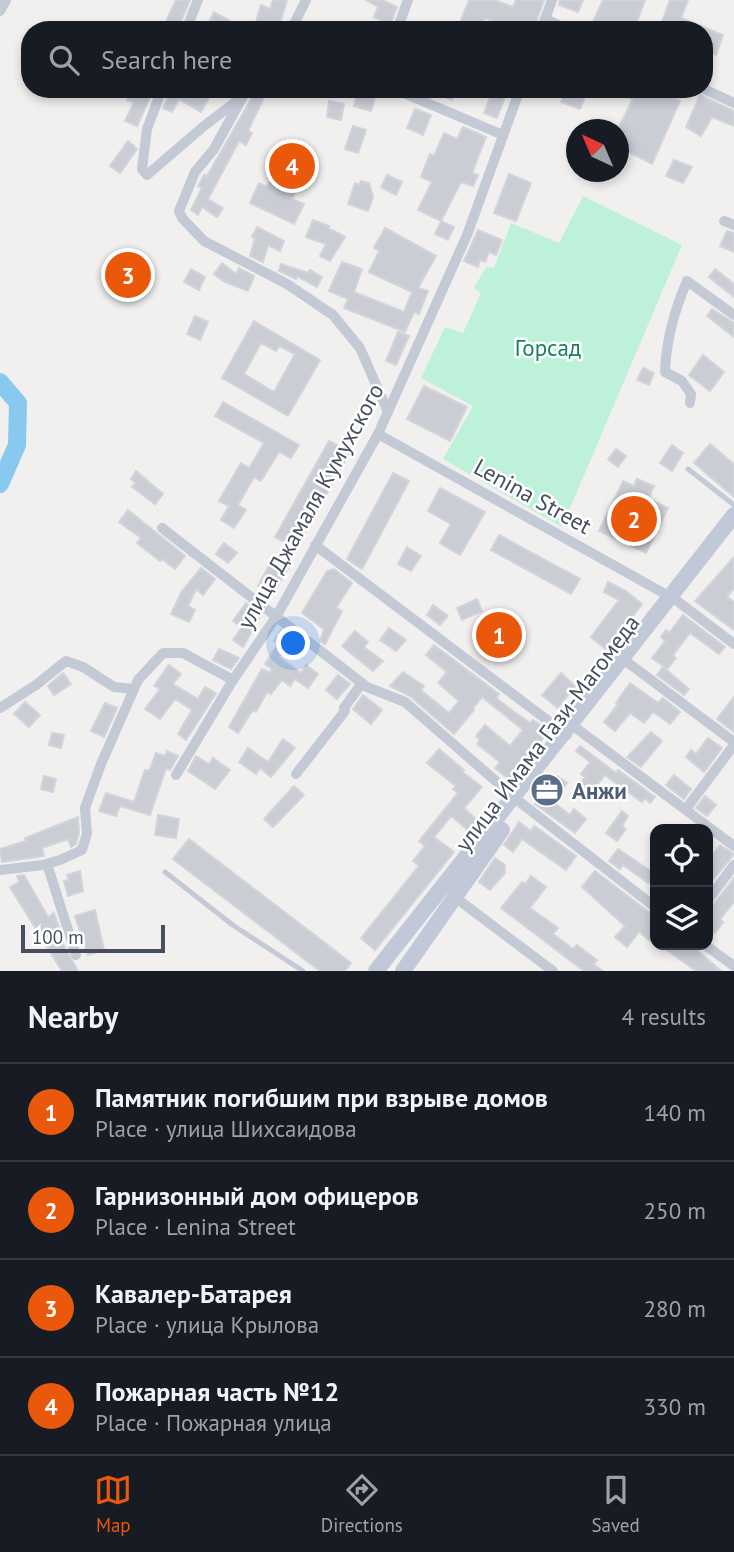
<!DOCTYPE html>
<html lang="en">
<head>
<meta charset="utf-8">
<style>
  body { margin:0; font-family:"PT Sans",sans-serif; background:#20242c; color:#f1f3f6 }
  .controls { position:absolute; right:21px; bottom:21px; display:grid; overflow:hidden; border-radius:14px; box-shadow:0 4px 10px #0003 }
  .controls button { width:63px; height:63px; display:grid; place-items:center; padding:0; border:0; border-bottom:2px solid #363941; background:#171b24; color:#f1f3f6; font:35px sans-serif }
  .compass { position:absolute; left:566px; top:119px; width:63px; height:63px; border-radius:50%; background:#171b24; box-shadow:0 4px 10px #0003; rotate:316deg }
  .scale { position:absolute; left:21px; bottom:18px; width:144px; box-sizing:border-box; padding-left:7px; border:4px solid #474f5e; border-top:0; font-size:19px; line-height:24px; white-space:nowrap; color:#474f5e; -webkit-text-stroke:5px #fff; paint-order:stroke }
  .you { position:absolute; left:294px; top:644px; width:24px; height:24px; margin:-18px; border:5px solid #fff; border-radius:50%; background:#1a73e8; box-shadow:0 0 0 10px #1a73e833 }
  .badge { display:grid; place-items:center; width:46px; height:46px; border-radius:50%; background:#ea580c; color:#fff; font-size:23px; font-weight:700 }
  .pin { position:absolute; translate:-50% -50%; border:4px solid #fff; box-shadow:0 2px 7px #0006 }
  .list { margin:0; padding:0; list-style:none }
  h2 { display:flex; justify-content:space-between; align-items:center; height:91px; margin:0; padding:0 28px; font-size:30px }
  h2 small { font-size:23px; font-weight:400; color:#9ea1a6 }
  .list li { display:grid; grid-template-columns:46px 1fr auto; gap:21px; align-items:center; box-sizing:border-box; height:98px; padding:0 28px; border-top:2px solid #363941 }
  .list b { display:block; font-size:26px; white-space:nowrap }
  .list p { margin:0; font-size:23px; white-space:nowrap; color:#9ea1a6 }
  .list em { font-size:23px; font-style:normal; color:#9ea1a6 }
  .icon { flex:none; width:38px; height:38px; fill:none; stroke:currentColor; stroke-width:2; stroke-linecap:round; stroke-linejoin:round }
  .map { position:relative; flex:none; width:734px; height:971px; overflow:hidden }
  .search { position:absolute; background:#171b24; box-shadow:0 4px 10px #0003; left:21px; right:21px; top:21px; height:77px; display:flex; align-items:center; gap:18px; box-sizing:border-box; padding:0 24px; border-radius:28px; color:#9ea1a6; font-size:26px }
  .sheet { height:483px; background:#171b24 }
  nav { display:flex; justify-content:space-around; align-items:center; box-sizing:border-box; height:98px; border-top:2px solid #363941; background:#171b24; font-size:19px; color:#9ea1a6 }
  nav a { display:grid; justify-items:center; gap:4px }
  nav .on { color:#ea580c }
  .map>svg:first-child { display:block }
  .green { fill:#bdf1d9 }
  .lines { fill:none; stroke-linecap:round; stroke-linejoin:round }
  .river { stroke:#88c9ef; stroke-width:18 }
  .building { fill:#cbcdd5; stroke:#d3d4db; stroke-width:2; fill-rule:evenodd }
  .service { stroke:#c3c9d5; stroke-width:5 }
  .minor { stroke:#c3c9d5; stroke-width:10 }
  .secondary { stroke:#c1c9d9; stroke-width:16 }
  .labels { text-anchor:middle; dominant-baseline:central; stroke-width:5; stroke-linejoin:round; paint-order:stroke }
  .park-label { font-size:23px; fill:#14835d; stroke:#fff }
  .street-label { font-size:23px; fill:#474f5e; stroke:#fff }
  .service-label { font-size:23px; font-weight:bold; fill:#4e5e75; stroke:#fff; text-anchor:start }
</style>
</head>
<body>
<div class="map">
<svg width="734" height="971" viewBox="0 0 734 971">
  <rect width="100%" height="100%" fill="#f2f0ef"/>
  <polygon class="green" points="583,196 682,245 562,527 443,459 473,406 421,378 445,327 463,333 481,293 474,288 486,267 494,268 511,223 559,243"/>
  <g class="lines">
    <polyline class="river" points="0,382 18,403 17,445 0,484"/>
  </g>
  <g class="building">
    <polygon points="176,0 190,0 181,21 177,30 162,30"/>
    <polygon points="273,0 287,0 278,30 256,22 261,5 270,9"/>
    <polygon points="366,0 382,0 397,7 390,25 374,17 378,7"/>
    <polygon points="469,0 494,0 513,7 516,0 544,0 533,30 499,30 501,24 485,18 480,30 457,30"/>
    <polygon points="560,0 583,0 578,12 559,5"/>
    <polygon points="603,0 645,0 634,30 616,30 593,22"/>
    <polygon points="670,0 688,0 681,18 723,35 716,55 704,50 704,30 659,30"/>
    <polygon points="214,12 230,21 226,29 210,20"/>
    <polygon points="132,89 151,95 137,126 125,121 134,102 127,100"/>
    <polygon points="172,89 201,89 211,94 201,112 179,99 172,112 163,108"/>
    <polygon points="257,89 268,89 248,131 252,133 246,145 239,141 208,199 223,208 217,217 202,207 198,215 191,210 202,188 198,186 204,175 207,176"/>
    <polygon points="426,89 456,89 452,100"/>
    <polygon points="493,89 508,89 497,118 484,113"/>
    <polygon points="567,89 588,89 580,109 561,102"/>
    <polygon points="609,89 658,89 680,101 652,164 619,147 619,127 633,99"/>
    <polygon points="358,90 376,94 371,111 354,106"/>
    <polygon points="700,95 734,111 734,126 712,117 701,136 686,127"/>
    <polygon points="329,101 344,104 341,120 327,117"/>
    <polygon points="415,109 431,115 423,135 407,128"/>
    <polygon points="353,126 366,130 358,153 345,149"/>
    <polygon points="463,127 486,137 472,173 478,175 473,186 461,182 441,221 418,210 432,182 421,177 430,154 434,156 444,133 457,139"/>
    <polygon points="289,140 314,151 292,199 304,204 294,224 250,203 259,183 267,187"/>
    <polygon points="128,141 137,149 120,173 110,166"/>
    <polygon points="674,160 692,167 683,183 666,176"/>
    <polygon points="509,174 531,183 516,221 494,213"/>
    <polygon points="387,175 402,182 396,195 381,187"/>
    <polygon points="361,181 369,183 373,197 368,211 348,204 355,183 360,185"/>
    <polygon points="313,220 329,226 328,228 345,237 330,261 320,256 326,244 306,237"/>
    <polygon points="441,221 454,227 448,240 435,234"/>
    <polygon points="257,227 284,241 280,251 268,245 263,262 250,256 255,238 252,237"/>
    <polygon points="385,228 436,256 418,288 428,291 419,314 414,312 405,332 344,308 348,299 329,291 342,262 362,269 354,292 404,312 412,292 369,272 379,251 374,248"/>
    <polygon points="478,230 502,240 496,255 489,252 485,262 480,260 478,267 464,261"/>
    <polygon points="727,231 734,233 734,252 720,246"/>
    <polygon points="222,263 236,274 239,268 254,276 248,291 223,281 214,274"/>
    <polygon points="281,264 308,273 310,270 322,277 317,287 297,276 296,279 279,271"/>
    <polygon points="191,269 205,277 199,290 184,282"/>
    <polygon points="715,269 734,284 734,297 709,277"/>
    <polygon points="712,309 734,323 734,337 707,316"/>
    <polygon points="195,316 208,322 200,340 187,334"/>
    <path d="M254 321 320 360 288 416 222 378ZM261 343 276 351 279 346 295 354 274 392 244 374Z"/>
    <polygon points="398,332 409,336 396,365 386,361"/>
    <polygon points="703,355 724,372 710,391 689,375"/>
    <polygon points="643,368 654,373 649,385 637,380"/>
    <polygon points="424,386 467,407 450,441 407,419"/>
    <polygon points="223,402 299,445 291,458 279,452 261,481 254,477 238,505 246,510 234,528 221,520 229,506 219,501 241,463 249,468 264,443 215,416"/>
    <polygon points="329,441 350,452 296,548 275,537"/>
    <polygon points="710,444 734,464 734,497 694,463"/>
    <polygon points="672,445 683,453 672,471 660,463"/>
    <polygon points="616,449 626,456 618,467 608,459"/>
    <polygon points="136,471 163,494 155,504 132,487 136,483 131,479"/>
    <polygon points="393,473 409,481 362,569 347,559"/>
    <polygon points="637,479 654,486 648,499 668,508 646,553 599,531 623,481 634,486"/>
    <polygon points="440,488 485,512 460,555 440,543 451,524 428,511"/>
    <polygon points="128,510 185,556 175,569 162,559 160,561 137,543 141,538 119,522"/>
    <polygon points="499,535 580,579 571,594 491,550"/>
    <polygon points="224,543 237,553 228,563 216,554"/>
    <polygon points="407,547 421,556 411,571 398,564"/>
    <polygon points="274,556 290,565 272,595 258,586"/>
    <polygon points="734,557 734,588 727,597 734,602 734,630 695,601"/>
    <polygon points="201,568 215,579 203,595 196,589 188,606 195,610 189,622 171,614 182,591"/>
    <polygon points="334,569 352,583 336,608 342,611 325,644 320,641 324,629 302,613 327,571"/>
    <polygon points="608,582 626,591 642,604 617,637 620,639 609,652 591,637 619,600 604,592"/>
    <polygon points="477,599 482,611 462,620 457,608"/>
    <polygon points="246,603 261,615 243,647 233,640 242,627 233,621"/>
    <polygon points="433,605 448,616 440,625 427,615"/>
    <polygon points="683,615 725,647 719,654 690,633 673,655 676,658 667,669 652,658 665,641 661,637 666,630 669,633"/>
    <polygon points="389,628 406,640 396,651 380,640"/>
    <polygon points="281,630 291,638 279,657 301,673 306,665 318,674 308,688 295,679 290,686 282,680 271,694 267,692 256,712 253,710 238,733 229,727 262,669 270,673 272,669 265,664 278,644 274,641"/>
    <polygon points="355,631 368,642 364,647 383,661 373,671 342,646"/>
    <polygon points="434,645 499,694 496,698 513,711 530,723 533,720 549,731 510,780 495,768 500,762 477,744 480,740 476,736 485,725 510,746 523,730 482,697 473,708 474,710 454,734 410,696 390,686 403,672 424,686 421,690 449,713 459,701 438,683 447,672 426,655"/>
    <polygon points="219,649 239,658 231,669 213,660"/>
    <polygon points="169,665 181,674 173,684 198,699 205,687 216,693 186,740 178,734 192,710 175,699 160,719 145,709 160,689 154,686"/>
    <polygon points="663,667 689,689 684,695 657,675"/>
    <polygon points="63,673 71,684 54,695 48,686"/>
    <polygon points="561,673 575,686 558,708 542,695"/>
    <polygon points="338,675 350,684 337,699 326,690"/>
    <polygon points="630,683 658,703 663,698 680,712 670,724 653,712 644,723 630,713 615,731 604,722 618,704 616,703"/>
    <polygon points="363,695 382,710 371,724 353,709"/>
    <polygon points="734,697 734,732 717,719"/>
    <polygon points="25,702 40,715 29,727 14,714"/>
    <polygon points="105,703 117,708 104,737 91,731"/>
    <polygon points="651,732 662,741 641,767 627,757"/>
    <polygon points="52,733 64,735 61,748 49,745"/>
    <polygon points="708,738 722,748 704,772 686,757 691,750 696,754"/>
    <polygon points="283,739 295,748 271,777 260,768 256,774 239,762 248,748 268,762"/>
    <polygon points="580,746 616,773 618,770 655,797 650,803 645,798 642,802 605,775 587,798 576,789 585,777 581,774 590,762 576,751"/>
    <polygon points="439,749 464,770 462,772 482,787 464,808 478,821 469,831 451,816 434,837 454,852 375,950 361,938 419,866 413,861 425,846 419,841 458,793 453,789 456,786 427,763"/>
    <polygon points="167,751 178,756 170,770 166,768 150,815 120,806 116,816 99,811 106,793 134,802 145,770 149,771 156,753 165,756"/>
    <polygon points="196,756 209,764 213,758 230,770 215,789 188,771"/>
    <polygon points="674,775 691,789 684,799 666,785"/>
    <polygon points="44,776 56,779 53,792 41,789"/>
    <polygon points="557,776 567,783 553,802 570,815 574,809 586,819 575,833 535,804"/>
    <polygon points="294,786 304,795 273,827 264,819"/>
    <polygon points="705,796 716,805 707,816 696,808"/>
    <polygon points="622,811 628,816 622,826 626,829 617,841 606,833"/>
    <polygon points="158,815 179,819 176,838 155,835"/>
    <polygon points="78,817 79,833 76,844 71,847 68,839 42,848 44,856 2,862 0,849 26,841 25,838"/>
    <polygon points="519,822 531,831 534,826 576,856 566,870 522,839 513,852 504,845"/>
    <polygon points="189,839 351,963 345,971 320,971 173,859"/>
    <polygon points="720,845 734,854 708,886 708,861"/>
    <polygon points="618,849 655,874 648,883 623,865 620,869 609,861"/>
    <polygon points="495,858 505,865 505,873 490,890 479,882"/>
    <polygon points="80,871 83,891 68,896 64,881 69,880 67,875"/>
    <polygon points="595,871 655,917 655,945 639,932 627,947 615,937 625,926 582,887"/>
    <polygon points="24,875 48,917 54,913 61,933 58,935 78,971 62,971 10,887 19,882 17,876"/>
    <polygon points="531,876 546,887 530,908 558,928 553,934 573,949 577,945 597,960 593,964 603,971 584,971 501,908 522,882 525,884"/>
    <polygon points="734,878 734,902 720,919 723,922 715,933 708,927 708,912"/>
    <polygon points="95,910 104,950 88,955 75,916"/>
    <polygon points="660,945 691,945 721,971 696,971"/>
  </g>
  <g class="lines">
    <g class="service">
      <polyline points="688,469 734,505"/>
      <polyline points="165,872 234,926 303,971"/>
    </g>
    <g class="minor">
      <polyline points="0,11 6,0"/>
      <polyline points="545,19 570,30"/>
      <polyline points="186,30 198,0"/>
      <polyline points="291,30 306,0"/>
      <polyline points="397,30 408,0"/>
      <polyline points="541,30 552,0"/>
      <polyline points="162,89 147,129 142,169 147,175 204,126 242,97"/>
      <polyline points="247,89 214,149 195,172 179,211 182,218 204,241 287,284 333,315 360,348 388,412"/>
      <polyline points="394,89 503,135"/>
      <polyline points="704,89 734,103"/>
      <polyline points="724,221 734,225"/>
      <path d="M690 403 691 394 682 381 665 372C666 341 675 309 687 281L734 315"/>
      <polyline points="378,434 676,600 734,644"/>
      <polyline points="162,528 367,687 405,702 521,803 655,907"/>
      <polyline points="315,545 567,735"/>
      <polyline points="627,662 734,742"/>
      <polyline points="0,708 36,685 66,661 83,667 114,687 134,689"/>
      <polyline points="576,728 734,846"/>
      <polyline points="296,774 345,711 344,708 362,683"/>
      <polyline points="176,775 233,680 276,617 378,434 467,235 520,89"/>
      <polyline points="686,809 734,745"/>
      <polyline points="47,864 76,955"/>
      <polyline points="0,870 43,865 60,860 82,850 87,834 85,808 101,764 138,680 163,653 183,653 233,680"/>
      <polyline points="452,895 553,971"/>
      <polyline points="708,900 734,865"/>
      <polyline points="705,945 734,966"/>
    </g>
    <g class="secondary">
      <path d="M376 971C496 820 615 667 734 515"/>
      <polyline points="403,971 502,830"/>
    </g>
  </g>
  <defs>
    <symbol id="office-disc" viewBox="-11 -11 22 22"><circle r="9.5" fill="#5c6f8a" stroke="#fff"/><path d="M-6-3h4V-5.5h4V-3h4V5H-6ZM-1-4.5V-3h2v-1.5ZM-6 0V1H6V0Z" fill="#fff"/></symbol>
  </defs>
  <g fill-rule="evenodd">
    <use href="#office-disc" x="528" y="771" width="38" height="38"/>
  </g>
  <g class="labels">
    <g class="park-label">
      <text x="548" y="347">Горсад</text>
    </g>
    <g class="street-label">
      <text transform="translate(533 496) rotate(29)">Lenina Street</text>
      <text transform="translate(310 506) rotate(-61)">улица Джамаля Кумухского</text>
      <text transform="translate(547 733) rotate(-53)">улица Имама Гази-Магомеда</text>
    </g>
    <g class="service-label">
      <text x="572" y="790">Анжи</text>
    </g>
  </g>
</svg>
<div class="controls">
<button><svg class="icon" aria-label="locate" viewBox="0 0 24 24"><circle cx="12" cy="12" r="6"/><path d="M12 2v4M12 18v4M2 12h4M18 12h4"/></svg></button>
<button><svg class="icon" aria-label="layers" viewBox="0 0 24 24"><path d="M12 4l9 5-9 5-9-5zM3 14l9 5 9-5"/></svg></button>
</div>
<svg class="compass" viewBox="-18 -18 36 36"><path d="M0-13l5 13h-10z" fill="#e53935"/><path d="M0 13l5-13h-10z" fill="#9ea1a6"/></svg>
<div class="scale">100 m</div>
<div class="you"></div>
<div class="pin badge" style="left:499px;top:635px">1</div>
<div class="pin badge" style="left:634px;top:519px">2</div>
<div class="pin badge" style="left:128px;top:275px">3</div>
<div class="pin badge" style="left:292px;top:166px">4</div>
<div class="search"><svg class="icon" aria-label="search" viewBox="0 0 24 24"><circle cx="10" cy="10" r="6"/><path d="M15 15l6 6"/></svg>Search here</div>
</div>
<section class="sheet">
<h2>Nearby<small>4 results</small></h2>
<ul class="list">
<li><span class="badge">1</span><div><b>Памятник погибшим при взрыве домов</b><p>Place · улица Шихсаидова</p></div><em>140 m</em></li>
<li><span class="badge">2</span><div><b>Гарнизонный дом офицеров</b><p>Place · Lenina Street</p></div><em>250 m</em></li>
<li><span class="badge">3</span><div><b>Кавалер-Батарея</b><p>Place · улица Крылова</p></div><em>280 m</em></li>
<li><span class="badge">4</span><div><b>Пожарная часть №12</b><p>Place · Пожарная улица</p></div><em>330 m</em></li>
</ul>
</section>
<nav>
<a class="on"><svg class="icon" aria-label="map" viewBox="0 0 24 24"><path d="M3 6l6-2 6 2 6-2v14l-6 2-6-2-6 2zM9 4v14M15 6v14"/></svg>Map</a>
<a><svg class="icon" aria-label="directions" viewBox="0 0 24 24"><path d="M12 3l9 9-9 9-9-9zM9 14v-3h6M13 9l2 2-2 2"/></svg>Directions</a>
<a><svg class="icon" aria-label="saved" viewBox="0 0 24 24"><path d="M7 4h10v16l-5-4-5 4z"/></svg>Saved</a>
</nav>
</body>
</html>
